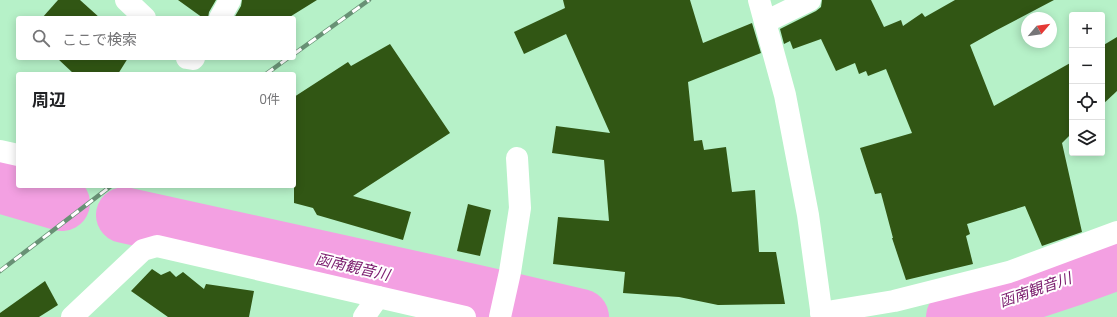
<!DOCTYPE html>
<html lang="ja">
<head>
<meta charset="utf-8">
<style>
  body { margin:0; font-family:"Exo 2","Noto Sans JP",sans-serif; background:#f2f2f2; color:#202124 }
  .controls { position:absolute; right:12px; top:12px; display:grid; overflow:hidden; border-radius:4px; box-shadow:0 2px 10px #0003 }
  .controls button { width:36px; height:36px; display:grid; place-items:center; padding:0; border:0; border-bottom:1px solid #e0e0e0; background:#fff; color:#202124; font:20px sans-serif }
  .compass { position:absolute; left:1021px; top:12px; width:36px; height:36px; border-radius:50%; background:#fff; box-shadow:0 2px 10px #0003; rotate:61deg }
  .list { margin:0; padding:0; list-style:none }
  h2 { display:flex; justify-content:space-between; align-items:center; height:52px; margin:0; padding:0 16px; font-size:17px }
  h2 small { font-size:13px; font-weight:400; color:#757577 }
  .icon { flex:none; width:22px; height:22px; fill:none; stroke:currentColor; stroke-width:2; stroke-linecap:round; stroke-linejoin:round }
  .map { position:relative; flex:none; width:1117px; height:317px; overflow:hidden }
  .search { position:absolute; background:#fff; box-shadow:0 2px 10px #0003; left:16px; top:16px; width:280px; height:44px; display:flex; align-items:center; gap:10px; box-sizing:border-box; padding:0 14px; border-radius:4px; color:#757577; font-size:15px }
  .panel { position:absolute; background:#fff; box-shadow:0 2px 10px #0003; left:16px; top:72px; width:280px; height:116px; border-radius:4px }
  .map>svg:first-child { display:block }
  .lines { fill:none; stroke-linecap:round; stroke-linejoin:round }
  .river { stroke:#f3a0e2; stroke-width:56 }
  .building { fill:#315614 }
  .minor { stroke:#fff; stroke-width:22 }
  .rail-casing { stroke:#689175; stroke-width:4.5 }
  .rail { stroke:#fff; stroke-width:3; stroke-dasharray:9; stroke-linecap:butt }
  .labels { text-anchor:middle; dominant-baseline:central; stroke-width:4; stroke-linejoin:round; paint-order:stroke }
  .water-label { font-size:15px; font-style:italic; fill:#79196c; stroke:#fff }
</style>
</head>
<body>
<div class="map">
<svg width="1117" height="317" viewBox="0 0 1117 317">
  <rect width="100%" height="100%" fill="#b6f1c8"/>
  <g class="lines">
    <g class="river">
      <polyline points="0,185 62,203"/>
      <polyline points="124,215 473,292 581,317"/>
      <polyline points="954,317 1073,278 1117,262"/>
    </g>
  </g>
  <g class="building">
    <polygon points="58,0 80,0 100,18 42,18"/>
    <polygon points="178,0 216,0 209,12 208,18 203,18"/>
    <polygon points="242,0 317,0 288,18 234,18 241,6"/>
    <polygon points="563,0 690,0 703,43 752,23 761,53 688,82 694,141 702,140 704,150 726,147 732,192 755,190 759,252 776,252 785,304 718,305 679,297 623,293 625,272 553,264 558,217 609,221 604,160 552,153 556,126 610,133 566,34 524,54 514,32 565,8"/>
    <polygon points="822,0 871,0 884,27 901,20 903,26 922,13 925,17 955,0 1054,0 995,31 970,45 994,106 1072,62 1072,133 1062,143 1082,232 1042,246 1025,206 967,224 970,234 966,236 973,264 906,280 892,238 893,238 881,193 875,194 860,148 912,133 886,69 868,76 866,71 859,74 855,63 836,71 821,39 793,49 790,41 784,44 780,29 816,11 821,7"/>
    <polygon points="1117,37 1117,91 1102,105 1102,46"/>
    <polygon points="390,44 450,133 353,196 411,212 403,240 317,215 313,208 294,203 294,97 348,62 351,66"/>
    <polygon points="57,58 128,58 118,74 74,74"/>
    <polygon points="468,204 491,210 480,256 457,251"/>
    <polygon points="152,269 161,275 170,271 176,277 183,272 204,289 206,284 254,291 249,317 168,317 131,291"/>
    <polygon points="45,281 58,305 39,317 0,317 0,313"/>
  </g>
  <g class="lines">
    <g class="minor">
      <polyline points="126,0 145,18"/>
      <polyline points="759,0 765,22 785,95 808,215 822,317"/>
      <polyline points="220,18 230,0"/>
      <polyline points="765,22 810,0"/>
      <polyline points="187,58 193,59 194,58"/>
      <polyline points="0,151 18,155"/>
      <polyline points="821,313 894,301 1009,272 1117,232"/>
      <polyline points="72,317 143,250 157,246 465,317"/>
      <polyline points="364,317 378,297"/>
      <polyline points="500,317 510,272 520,208 517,158"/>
    </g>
    <defs>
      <g id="rail">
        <polyline points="294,54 369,0"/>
        <polyline points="266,74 288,58"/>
        <polyline points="0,271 111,186"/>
      </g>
    </defs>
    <use href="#rail" class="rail-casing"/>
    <use href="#rail" class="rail"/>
  </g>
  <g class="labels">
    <g class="water-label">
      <text transform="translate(353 266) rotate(13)">函南観音川</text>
      <text transform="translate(1035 289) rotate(-19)">函南観音川</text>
    </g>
  </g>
</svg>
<div class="controls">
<button>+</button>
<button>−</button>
<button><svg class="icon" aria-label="locate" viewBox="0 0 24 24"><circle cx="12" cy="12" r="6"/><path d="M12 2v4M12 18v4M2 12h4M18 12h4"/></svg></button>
<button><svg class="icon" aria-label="layers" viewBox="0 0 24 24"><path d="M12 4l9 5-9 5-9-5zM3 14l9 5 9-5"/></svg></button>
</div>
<svg class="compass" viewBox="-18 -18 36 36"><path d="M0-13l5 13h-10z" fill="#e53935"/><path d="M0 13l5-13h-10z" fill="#757577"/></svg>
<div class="search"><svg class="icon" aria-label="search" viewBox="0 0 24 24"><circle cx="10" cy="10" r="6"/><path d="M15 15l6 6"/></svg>ここで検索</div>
<section class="panel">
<h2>周辺<small>0件</small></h2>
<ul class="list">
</ul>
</section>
</div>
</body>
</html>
